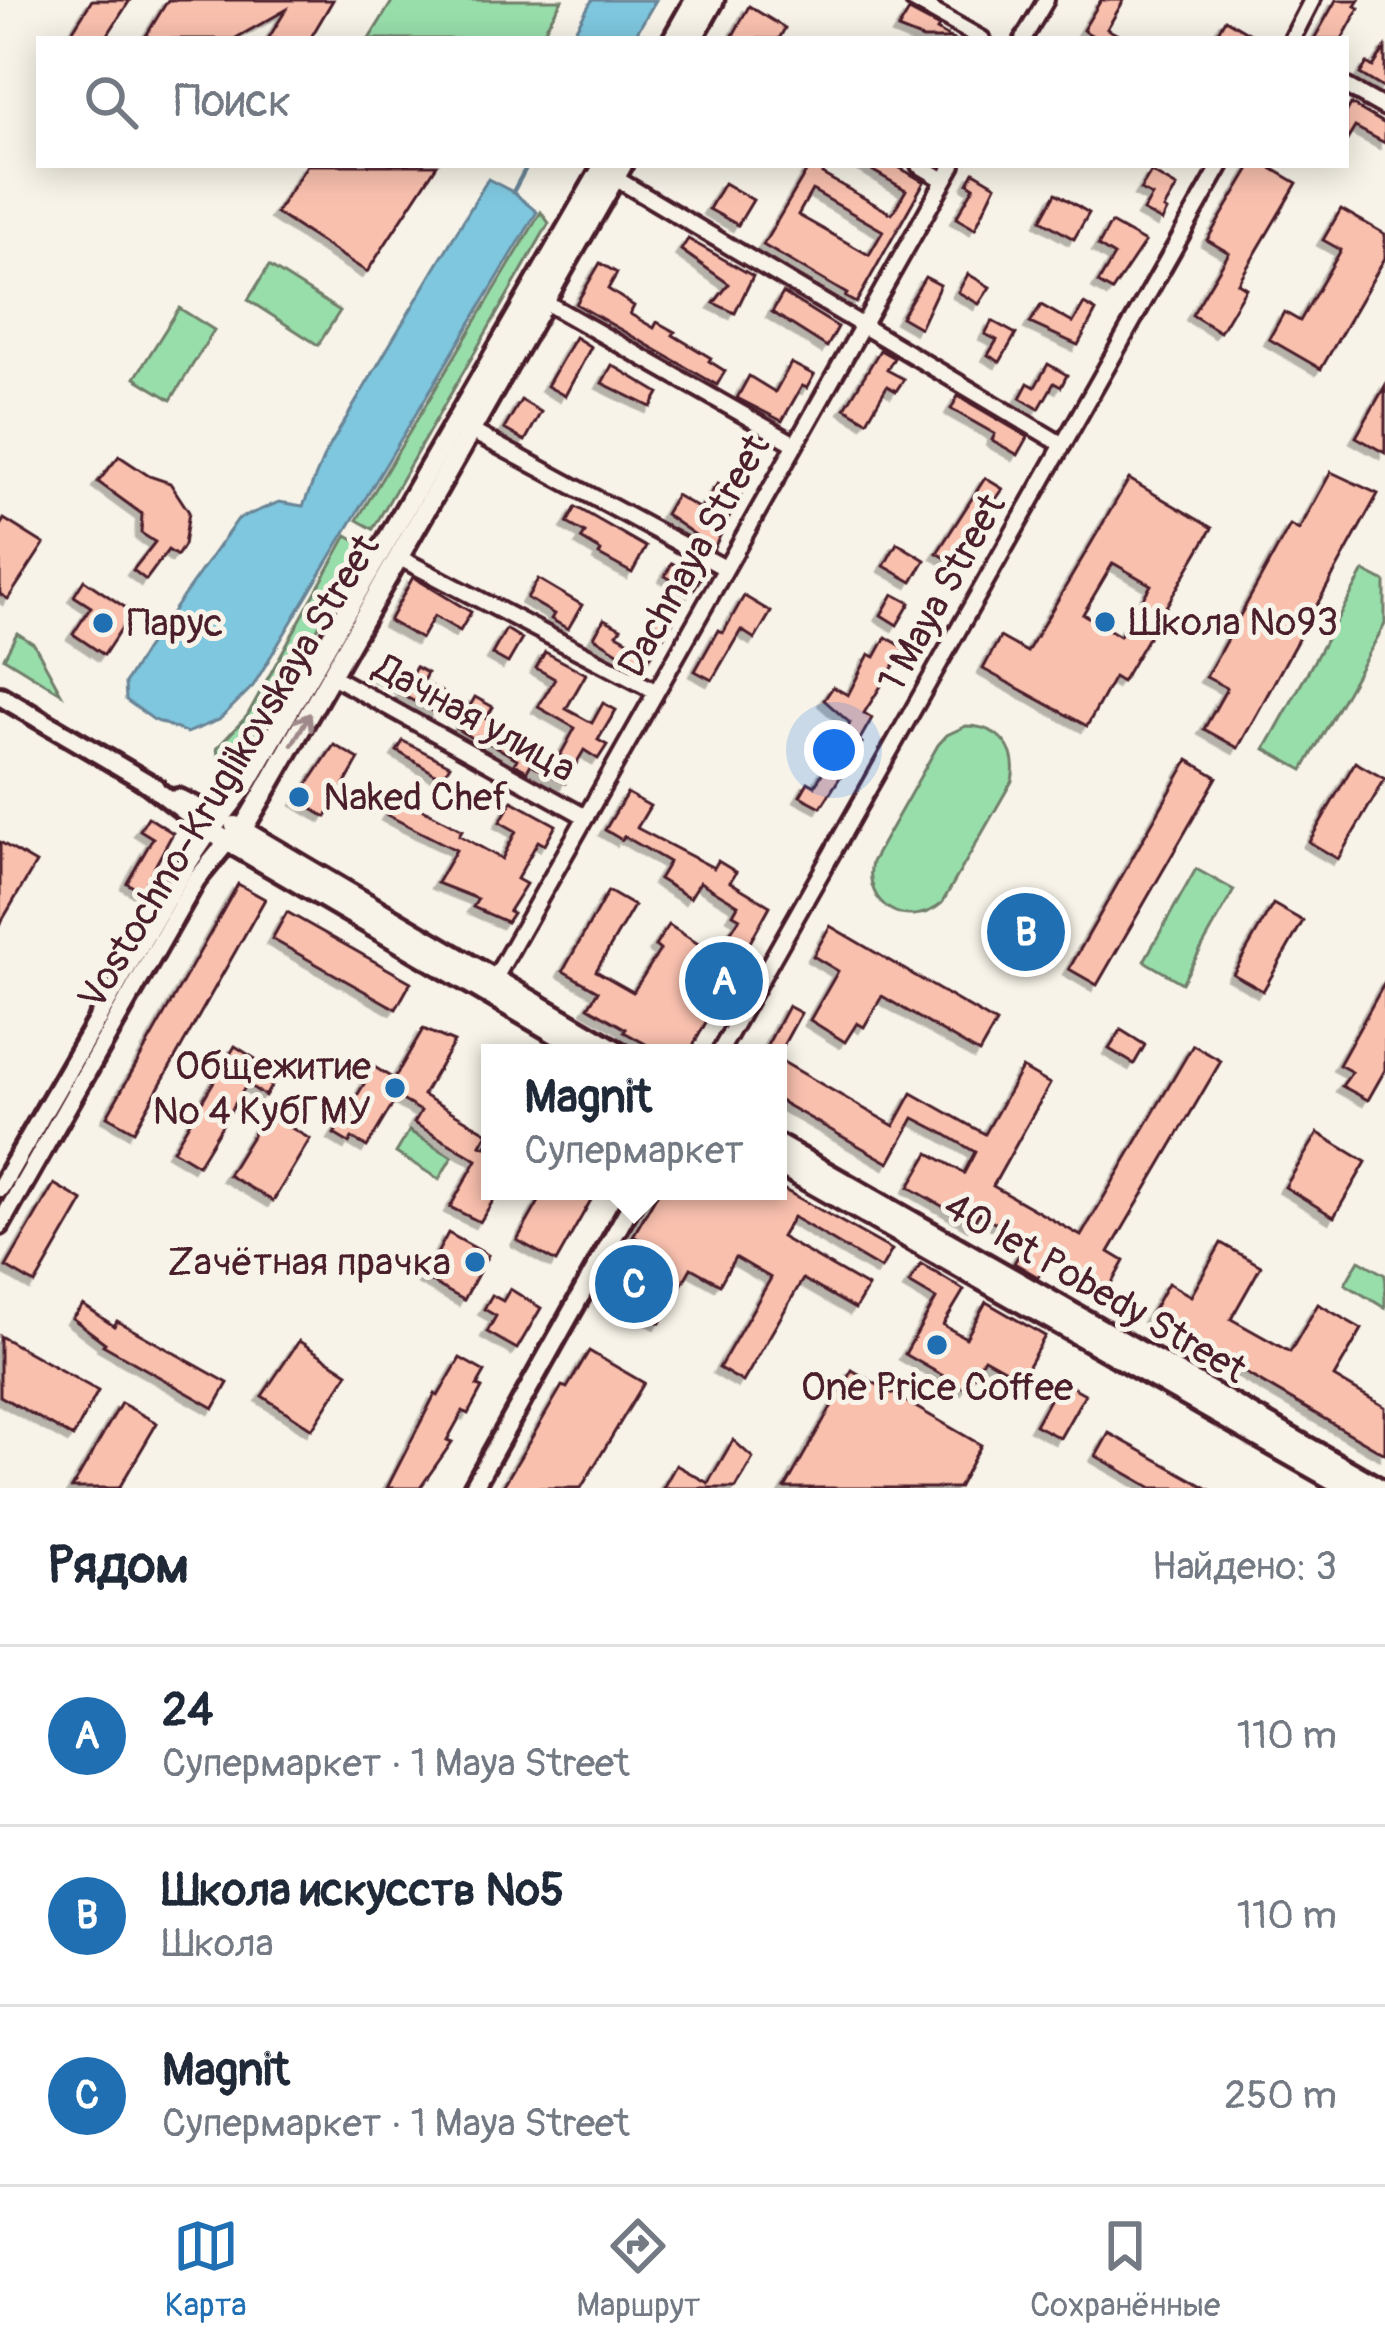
<!DOCTYPE html>
<html lang="ru">
<head>
<meta charset="utf-8">
<style>
  body { margin:0; font-family:Pangolin,sans-serif; background:#f2f2f3; color:#1f2937 }
  .you { position:absolute; left:834px; top:750px; width:42px; height:42px; margin:-30px; border:9px solid #fff; border-radius:50%; background:#1a73e8; box-shadow:0 0 0 18px #1a73e833 }
  .badge { display:grid; place-items:center; width:78px; height:78px; border-radius:50%; background:#1f6fb2; color:#fff; font-size:39px; font-weight:700 }
  .pin { position:absolute; translate:-50% -50%; border:6px solid #fff; box-shadow:0 3px 12px #0006 }
  .popup { position:absolute; left:481px; top:1044px; width:306px; height:156px; box-sizing:border-box; display:grid; place-content:center; border-radius:0px; background:#fff; filter:drop-shadow(0 3px 9px #0005); font-size:39px; white-space:nowrap; color:#747a83 }
  .popup b { font-size:45px; color:#1f2937 }
  .popup::after { content:''; position:absolute; left:50%; top:100%; margin-left:-24px; border:24px solid transparent; border-top-color:#fff }
  .list { margin:0; padding:0; list-style:none }
  h2 { display:flex; justify-content:space-between; align-items:center; height:156px; margin:0; padding:0 48px; font-size:51px }
  h2 small { font-size:39px; font-weight:400; color:#747a83 }
  .list li { display:grid; grid-template-columns:78px 1fr auto; gap:36px; align-items:center; box-sizing:border-box; height:180px; padding:0 48px; border-top:3px solid #e0e1e3 }
  .list b { display:block; font-size:45px; white-space:nowrap }
  .list p { margin:0; font-size:39px; white-space:nowrap; color:#747a83 }
  .list em { font-size:39px; font-style:normal; color:#747a83 }
  .icon { flex:none; width:66px; height:66px; fill:none; stroke:currentColor; stroke-width:2; stroke-linecap:round; stroke-linejoin:round }
  .map { position:relative; flex:none; width:1385px; height:1488px; overflow:hidden }
  .search { position:absolute; background:#fff; box-shadow:0 6px 30px #0003; left:36px; right:36px; top:36px; height:132px; display:flex; align-items:center; gap:30px; box-sizing:border-box; padding:0 42px; border-radius:0px; color:#747a83; font-size:45px }
  .sheet { height:696px; background:#fff }
  nav { display:flex; justify-content:space-around; align-items:center; box-sizing:border-box; height:168px; border-top:3px solid #e0e1e3; background:#fff; font-size:33px; color:#747a83 }
  nav a { display:grid; justify-items:center; gap:6px }
  nav .on { color:#1f6fb2 }
  .map>svg:first-child { display:block }
  .green { fill:#98deab; stroke:#717e6b; stroke-width:3 }
  .water { fill:#7ec7de; stroke:#698496; stroke-width:3 }
  .lines { fill:none; stroke-linecap:round; stroke-linejoin:round }
  .stream { stroke:#698496; stroke-width:4.5 }
  .building { fill:#f9c0ae; stroke:#4a1f2b; stroke-width:3; fill-rule:evenodd; filter:url(#shadow) }
  .minor-casing { stroke:#4a1f2b; stroke-width:22 }
  .tertiary-casing { stroke:#4a1f2b; stroke-width:26 }
  .secondary-casing { stroke:#4a1f2b; stroke-width:27 }
  .minor { stroke:#f7f3e8; stroke-width:14 }
  .tertiary { stroke:#f7f3e8; stroke-width:16 }
  .secondary { stroke:#f7f3e8; stroke-width:18 }
  .oneway { stroke:#a0898a }
  .poi-dot { fill:#1f6fb2; stroke:#f7f3e8; stroke-width:4.5 }
  .labels { text-anchor:middle; dominant-baseline:central; stroke-width:10; stroke-linejoin:round; paint-order:stroke }
  .street-label { font-size:39px; fill:#4a1f2b; stroke:#f7f3e8 }
  .poi-label { font-size:39px; fill:#4a1f2b; stroke:#f7f3e8; text-anchor:start }
</style>
</head>
<body>
<div class="map">
<svg width="1385" height="1488" viewBox="0 0 1385 1488">
  <defs>
    <filter id="shadow"><feDropShadow dx="-5.5" dy="5.5" stdDeviation="0" flood-color="#0004"/></filter>
  </defs>
  <rect width="100%" height="100%" fill="#f7f3e8"/>
  <filter id="ink" filterUnits="userSpaceOnUse"><feTurbulence type="fractalNoise" baseFrequency=".00833" numOctaves="2"/><feDisplacementMap in="SourceGraphic" scale="24" xChannelSelector="R" yChannelSelector="G"/><feConvolveMatrix kernelMatrix="1 2 1 2 8 2 1 2 1" color-interpolation-filters="sRGB"/></filter>
  <g filter="url(#ink)">
    <g class="green">
      <polygon points="393,0 562,0 539,39 369,39"/>
      <polygon points="541,212 549,223 373,529 357,520"/>
      <polygon points="269,266 340,311 318,345 248,300"/>
      <polygon points="179,308 214,330 171,400 135,378"/>
      <polygon points="347,535 364,545 239,771 219,762 217,748 247,716"/>
      <polygon points="1364,571 1385,582 1385,624 1303,770 1265,749"/>
      <polygon points="17,633 34,644 61,693 4,658"/>
      <path d="M966 726C998 726 1019 748 1012 781L942 903C908 932 862 905 872 862L938 745 947 735Z"/>
      <polygon points="1196,869 1234,890 1182,983 1144,961"/>
      <polygon points="409,1131 452,1157 439,1179 396,1153"/>
      <polygon points="1359,1260 1385,1275 1385,1308 1345,1284"/>
    </g>
    <g class="water">
      <polygon points="592,0 656,0 633,39 570,39"/>
      <polygon points="488,179 513,192 537,212 253,686 219,720 187,733 154,720 126,700 125,683 145,650 238,519 279,502 303,506 325,454"/>
    </g>
    <g class="lines">
      <polyline class="stream" points="513,192 527,166"/>
    </g>
    <g class="building">
      <polygon points="92,0 130,0 105,39 77,39 70,35"/>
      <polygon points="168,0 333,0 310,39 268,39 286,10 234,39 144,39"/>
      <polygon points="1101,0 1124,0 1107,29 1126,39 1098,39 1083,30"/>
      <polygon points="1336,0 1359,0 1355,6 1359,8 1342,39 1314,39"/>
      <polygon points="749,6 785,28 779,39 731,39"/>
      <polygon points="909,11 939,27 937,30 952,39 923,39 898,29"/>
      <polygon points="1225,19 1259,39 1214,39"/>
      <polygon points="1385,48 1385,89 1360,74 1367,63 1373,67"/>
      <polygon points="1351,104 1385,124 1385,143 1355,127 1346,142 1346,113"/>
      <polygon points="307,165 437,165 367,272 276,213"/>
      <path d="M810 165H827L822 174 892 214 906 190 863 165H895L924 182 856 303 845 297 847 294 763 245ZM812 190 883 231 869 255 798 215Z"/>
      <polygon points="1252,165 1266,165 1297,183 1238,283 1246,288 1220,332 1192,315 1229,253 1207,240"/>
      <polygon points="974,172 996,185 975,229 956,218 974,187 968,183"/>
      <polygon points="1151,172 1177,187 1164,209 1167,211 1162,221 1143,211 1152,196 1140,190"/>
      <polygon points="724,183 753,200 738,225 709,209"/>
      <polygon points="1056,193 1089,213 1074,239 1041,220"/>
      <polygon points="1341,209 1385,234 1385,258 1321,369 1269,339 1284,312 1300,321 1341,250 1323,240"/>
      <polygon points="1111,223 1145,242 1112,291 1098,283 1114,256 1098,246"/>
      <polygon points="688,239 753,276 735,313 714,303 729,284 681,250"/>
      <polygon points="600,263 617,273 608,289 634,306 630,314 654,328 657,322 675,332 673,335 711,358 709,361 725,371 717,385 576,304"/>
      <polygon points="968,274 990,287 979,304 958,292"/>
      <polygon points="925,277 940,285 920,328 901,317"/>
      <polygon points="783,293 838,327 827,347 772,312"/>
      <polygon points="1084,304 1096,311 1078,345 1030,323 1041,305 1073,323"/>
      <polygon points="992,321 1016,334 1000,362 988,355 997,340 985,334"/>
      <polygon points="575,337 591,347 565,396 547,386"/>
      <polygon points="880,350 894,358 887,370 904,379 896,391 887,386 867,421 845,408"/>
      <polygon points="791,363 814,375 807,388 802,386 782,421 737,398 749,376 775,392"/>
      <polygon points="1048,364 1067,375 1061,387 1054,383 1039,409 1020,398 1028,383 1035,387"/>
      <polygon points="612,365 659,393 651,407 602,383"/>
      <polygon points="1385,386 1385,453 1356,437"/>
      <polygon points="958,396 1028,437 1018,455 992,440 995,434 951,409"/>
      <polygon points="521,400 541,412 525,441 504,429"/>
      <polygon points="119,456 149,476 170,483 189,512 184,545 177,556 168,550 146,580 133,570 155,542 141,533 142,514 98,482"/>
      <polygon points="1331,472 1378,494 1238,748 1204,729 1227,688 1206,677 1290,525 1299,530"/>
      <polygon points="985,478 1003,489 975,529 980,532 965,558 958,554 953,562 937,553"/>
      <path d="M1129 479 1212 528 1122 682 1114 677 1087 726 983 669 1000 637 1027 652ZM1113 563 1151 585 1120 636 1083 614Z"/>
      <polygon points="718,483 741,494 714,548 665,514 676,495 700,509"/>
      <polygon points="576,507 646,547 632,573 599,555 601,551 581,539 585,533 567,523"/>
      <polygon points="4,519 44,544 8,599 0,594 0,526"/>
      <polygon points="897,543 925,560 912,582 884,566"/>
      <polygon points="672,563 700,579 692,592 665,576"/>
      <polygon points="413,577 471,612 460,631 434,616 421,639 389,621"/>
      <polygon points="538,579 582,605 568,629 551,619 554,614 527,598"/>
      <polygon points="84,580 132,612 104,655 73,634 91,607 74,596"/>
      <polygon points="893,594 910,603 897,625 881,615"/>
      <polygon points="744,596 771,612 755,639 741,630 712,680 695,671 718,630 723,633"/>
      <polygon points="659,614 673,622 643,668 594,637 604,619 621,628 617,634 640,647"/>
      <polygon points="506,629 522,639 508,663 492,654"/>
      <polygon points="886,637 905,648 864,713 872,718 859,741 862,743 821,807 800,796 808,782 815,786 850,723 824,700 833,687 848,695 869,654 875,657"/>
      <polygon points="545,652 586,674 566,709 592,723 603,703 616,710 598,740 607,745 598,759 584,750 565,783 531,764 527,771 514,764 517,759 477,736 475,740 457,729 475,697 493,707 486,719 556,763 575,728 538,707 555,679 536,668"/>
      <polygon points="384,658 412,674 416,667 427,673 423,681 445,694 435,712 400,694 403,689 375,673"/>
      <polygon points="403,741 450,765 442,778 397,751"/>
      <polygon points="334,745 359,759 326,817 297,800"/>
      <polygon points="1188,760 1217,777 1097,985 1069,969"/>
      <polygon points="1355,762 1385,779 1338,859 1309,842"/>
      <polygon points="627,793 650,806 637,828 714,868 718,861 736,872 730,882 770,906 689,1053 662,1053 624,1032 626,1029 588,1007 598,991 563,971 608,891 634,906 596,971 633,992 660,950 655,946 669,925 703,947 705,944 719,950 740,918 733,914 738,905 700,882 690,898 659,879 669,862 624,836 622,840 605,830"/>
      <polygon points="398,796 462,830 459,835 502,859 516,831 500,822 512,801 556,825 545,845 538,841 517,879 526,884 509,911 513,913 507,922 473,907 478,899 437,883 456,850 387,815"/>
      <polygon points="148,817 173,833 141,892 127,883 153,838 140,830"/>
      <polygon points="0,842 36,863 0,924"/>
      <polygon points="238,884 265,899 134,1131 107,1116"/>
      <polygon points="1020,901 1058,923 1039,954 1001,933"/>
      <polygon points="1273,904 1303,921 1263,991 1233,974"/>
      <polygon points="287,912 411,982 396,1009 272,939"/>
      <polygon points="830,926 996,1023 979,1053 882,996 864,1027 857,1023 845,1042 810,1020 838,971 813,956"/>
      <polygon points="1385,982 1385,1070 1368,1100 1342,1086 1352,1072 1339,1065"/>
      <polygon points="788,1006 801,1013 779,1053 763,1053"/>
      <polygon points="423,1029 454,1042 423,1095 488,1133 481,1145 485,1147 490,1139 490,1191 499,1191 480,1222 450,1207 477,1160 414,1123 421,1111 397,1097 367,1147 352,1138 349,1143 334,1134 367,1079 364,1077 371,1065 394,1079"/>
      <polygon points="1121,1030 1145,1045 1134,1064 1109,1049"/>
      <polygon points="1193,1045 1221,1061 1109,1252 1124,1261 1109,1288 1052,1255 1038,1277 1014,1263 1027,1241 979,1213 973,1224 909,1187 929,1153 964,1173 975,1152 943,1133 914,1118 889,1163 778,1100 778,1059 894,1126 912,1093 985,1134 1022,1068 1050,1084 993,1186 1081,1236"/>
      <polygon points="235,1046 279,1074 265,1096 247,1084 198,1165 173,1150"/>
      <polygon points="266,1113 310,1139 273,1201 228,1175"/>
      <polygon points="1318,1133 1366,1162 1334,1217 1285,1187"/>
      <polygon points="54,1184 83,1201 35,1284 6,1267"/>
      <polygon points="781,1188 892,1250 881,1269 793,1217 781,1237 868,1287 855,1309 803,1279 743,1382 719,1368 771,1278 735,1257 720,1284 691,1268 660,1323 630,1307 635,1297 620,1289 646,1243 633,1236 659,1191"/>
      <polygon points="545,1191 596,1191 556,1262 517,1240"/>
      <polygon points="448,1233 488,1255 464,1300 424,1278"/>
      <polygon points="1221,1243 1261,1266 1231,1319 1290,1352 1318,1304 1362,1329 1334,1377 1385,1407 1385,1454 1149,1317 1168,1283 1191,1296"/>
      <polygon points="921,1264 964,1290 943,1325 966,1338 986,1302 1045,1336 1024,1373 1011,1373 984,1358 966,1389 905,1354 936,1299 909,1283"/>
      <polygon points="510,1289 541,1308 517,1349 487,1332 496,1316 484,1309 492,1295 503,1301"/>
      <polygon points="83,1305 114,1326 117,1321 228,1383 214,1408 103,1345 105,1343 72,1318"/>
      <polygon points="0,1336 98,1391 73,1437 0,1396"/>
      <polygon points="299,1341 348,1373 312,1429 262,1396"/>
      <polygon points="589,1351 644,1383 581,1488 502,1488 562,1386 567,1388"/>
      <polygon points="460,1358 485,1372 477,1386 482,1388 468,1414 463,1411 447,1440 452,1442 420,1488 387,1488 435,1394 438,1396"/>
      <polygon points="852,1370 981,1445 958,1488 785,1488"/>
      <polygon points="1060,1380 1085,1394 1060,1438 1035,1425"/>
      <polygon points="121,1403 157,1423 119,1488 72,1488"/>
      <polygon points="1109,1433 1207,1488 1152,1488 1096,1456"/>
      <polygon points="733,1440 753,1458 736,1488 663,1488 676,1465 708,1483"/>
    </g>
    <g class="lines">
      <defs>
        <g id="minor">
          <polyline points="913,0 982,39"/>
          <polyline points="1023,39 1046,0"/>
          <polyline points="1292,39 1312,0"/>
          <polyline points="1346,86 1385,108"/>
          <polyline points="919,165 944,180"/>
          <polyline points="615,178 1063,445"/>
          <polyline points="545,302 795,444"/>
          <polyline points="471,431 725,568"/>
          <polyline points="398,557 655,691"/>
          <polyline points="332,676 586,817"/>
          <polyline points="490,987 953,165"/>
          <polyline points="719,1053 1221,165"/>
        </g>
        <g id="tertiary">
          <polyline points="0,696 155,787"/>
          <polyline points="178,798 221,818"/>
          <polyline points="0,1188 183,871 210,831 146,782"/>
          <polyline points="0,1225 196,880 228,841"/>
          <polyline points="473,1488 639,1191"/>
        </g>
        <g id="secondary">
          <polyline points="673,39 695,0"/>
          <polyline points="692,39 714,0"/>
          <polyline points="235,826 620,1053"/>
          <polyline points="228,841 242,830 264,793 622,165"/>
          <polyline points="589,1053 210,831 247,783 604,165"/>
          <polyline points="778,1145 1379,1488"/>
          <polyline points="778,1164 1348,1488"/>
        </g>
      </defs>
      <use href="#minor" class="minor-casing"/>
      <use href="#tertiary" class="tertiary-casing"/>
      <use href="#secondary" class="secondary-casing"/>
      <use href="#minor" class="minor"/>
      <use href="#tertiary" class="tertiary"/>
      <use href="#secondary" class="secondary"/>
    </g>
    <defs><path id="oneway-shaft" d="M-6 0H5M1.5-3L5.5 0L1.5 3" fill="none" stroke-width="1.6" stroke-linecap="round" stroke-linejoin="round" transform="scale(3)"/></defs>
    <use class="oneway" href="#oneway-shaft" transform="translate(301 729) rotate(-60)"/>
  </g>
  <g class="poi-dot">
    <circle cx="1105" cy="622" r="12"/>
    <circle cx="103" cy="623" r="12"/>
    <circle cx="299" cy="797" r="12"/>
    <circle cx="395" cy="1088" r="12"/>
    <circle cx="475" cy="1262" r="12"/>
    <circle cx="937" cy="1345" r="12"/>
  </g>
  <g class="labels">
    <g class="street-label">
      <text transform="translate(694 556) rotate(-61)">Dachnaya Street</text>
      <text transform="translate(942 593) rotate(-61)">1 Maya Street</text>
      <text transform="translate(475 718) rotate(29)">Дачная улица</text>
      <text transform="translate(229 772) rotate(-59)">Vostochno-Kruglikovskaya Street</text>
      <text transform="translate(1095 1288) rotate(30)">40 let Pobedy Street</text>
    </g>
    <g class="poi-label">
      <text x="1129" y="622">Школа №93</text>
      <text x="127" y="623">Парус</text>
      <text x="323" y="797">Naked Chef</text>
      <text x="371" y="1066" text-anchor="end">Общежитие<tspan x="371" dy="45">№ 4 КубГМУ</tspan></text>
      <text x="451" y="1262" text-anchor="end">Zачётная прачка</text>
      <text x="937" y="1387" text-anchor="middle">One Price Coffee</text>
    </g>
  </g>
</svg>
<div class="you"></div>
<div class="pin badge" style="left:724px;top:981px">A</div>
<div class="pin badge" style="left:1026px;top:932px">B</div>
<div class="pin badge" style="left:634px;top:1284px">C</div>
<div class="popup"><b>Magnit</b>Супермаркет</div>
<div class="search"><svg class="icon" aria-label="search" viewBox="0 0 24 24"><circle cx="10" cy="10" r="6"/><path d="M15 15l6 6"/></svg>Поиск</div>
</div>
<section class="sheet">
<h2>Рядом<small>Найдено: 3</small></h2>
<ul class="list">
<li><span class="badge">A</span><div><b>24</b><p>Супермаркет · 1 Maya Street</p></div><em>110 m</em></li>
<li><span class="badge">B</span><div><b>Школа искусств №5</b><p>Школа</p></div><em>110 m</em></li>
<li><span class="badge">C</span><div><b>Magnit</b><p>Супермаркет · 1 Maya Street</p></div><em>250 m</em></li>
</ul>
</section>
<nav>
<a class="on"><svg class="icon" aria-label="map" viewBox="0 0 24 24"><path d="M3 6l6-2 6 2 6-2v14l-6 2-6-2-6 2zM9 4v14M15 6v14"/></svg>Карта</a>
<a><svg class="icon" aria-label="directions" viewBox="0 0 24 24"><path d="M12 3l9 9-9 9-9-9zM9 14v-3h6M13 9l2 2-2 2"/></svg>Маршрут</a>
<a><svg class="icon" aria-label="saved" viewBox="0 0 24 24"><path d="M7 4h10v16l-5-4-5 4z"/></svg>Сохранённые</a>
</nav>
</body>
</html>
